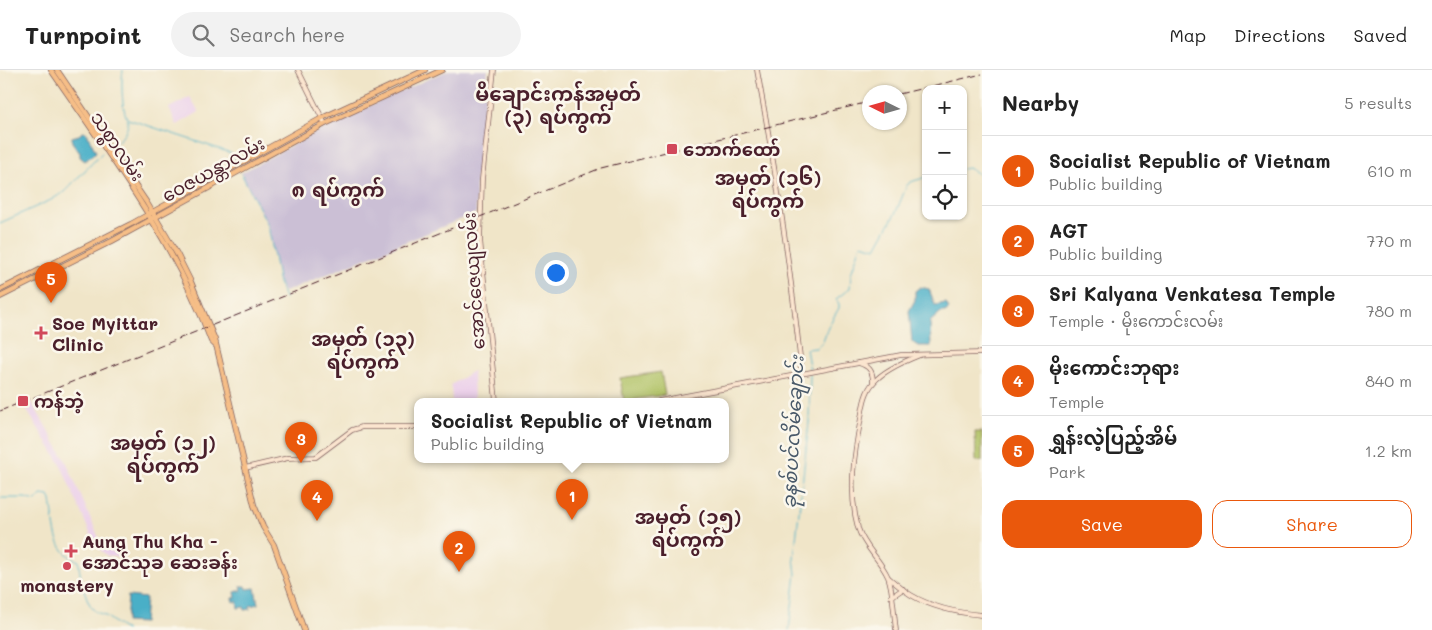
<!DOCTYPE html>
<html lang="en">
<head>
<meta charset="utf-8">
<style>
  body { margin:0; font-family:Mali,"Noto Sans Myanmar",sans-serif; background:#f2f2f2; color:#222 }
  .controls { position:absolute; right:15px; top:15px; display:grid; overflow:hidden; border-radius:10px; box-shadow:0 1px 4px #0004 }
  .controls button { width:45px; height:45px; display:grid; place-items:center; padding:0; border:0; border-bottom:1px solid #e0e0e0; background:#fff; color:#222; font:25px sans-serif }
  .compass { position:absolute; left:862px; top:15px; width:45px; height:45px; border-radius:50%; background:#fff; box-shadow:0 1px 4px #0004; rotate:275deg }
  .you { position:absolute; left:555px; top:202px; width:18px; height:18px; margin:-12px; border:4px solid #fff; border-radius:50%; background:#1a73e8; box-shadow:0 0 0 8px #1a73e833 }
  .badge { display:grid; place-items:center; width:32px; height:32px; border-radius:50%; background:#ea580c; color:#fff; font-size:16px; font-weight:700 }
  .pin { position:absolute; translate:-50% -41px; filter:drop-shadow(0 1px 2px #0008) }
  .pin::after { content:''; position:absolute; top:26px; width:18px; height:15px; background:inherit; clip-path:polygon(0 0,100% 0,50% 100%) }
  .popup { position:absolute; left:414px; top:328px; width:315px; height:65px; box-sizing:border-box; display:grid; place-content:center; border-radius:10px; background:#fff; filter:drop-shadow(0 1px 4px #0005); font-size:16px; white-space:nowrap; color:#767676 }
  .popup b { font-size:19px; color:#222 }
  .popup::after { content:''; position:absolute; left:50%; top:100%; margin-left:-10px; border:10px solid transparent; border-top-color:#fff }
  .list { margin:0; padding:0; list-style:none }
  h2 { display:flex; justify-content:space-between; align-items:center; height:65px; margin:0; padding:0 20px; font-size:21px }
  h2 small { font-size:16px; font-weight:400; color:#767676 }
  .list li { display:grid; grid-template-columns:32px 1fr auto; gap:15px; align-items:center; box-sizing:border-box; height:70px; padding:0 20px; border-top:1px solid #e0e0e0 }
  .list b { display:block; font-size:19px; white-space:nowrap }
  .list p { margin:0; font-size:16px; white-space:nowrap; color:#767676 }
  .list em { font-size:16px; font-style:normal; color:#767676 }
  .actions { display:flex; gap:10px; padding:15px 20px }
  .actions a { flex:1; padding:11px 0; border:1px solid #ea580c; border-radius:15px; text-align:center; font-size:18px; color:#ea580c }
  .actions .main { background:#ea580c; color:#fff }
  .icon { flex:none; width:28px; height:28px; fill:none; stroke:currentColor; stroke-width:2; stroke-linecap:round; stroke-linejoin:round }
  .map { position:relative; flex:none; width:982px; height:560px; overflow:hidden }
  header { display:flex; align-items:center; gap:30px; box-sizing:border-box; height:70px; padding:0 25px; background:#fff; border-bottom:1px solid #e0e0e0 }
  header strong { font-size:24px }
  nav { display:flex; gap:28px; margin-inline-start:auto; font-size:18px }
  .search { width:350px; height:45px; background:#f2f2f2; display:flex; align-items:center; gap:12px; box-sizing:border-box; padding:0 18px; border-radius:28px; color:#767676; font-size:19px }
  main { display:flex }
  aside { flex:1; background:#fff }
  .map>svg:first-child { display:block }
  .built { fill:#ecd1ea }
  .industrial { fill:#cbbfd5 }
  .green { fill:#b1c266; stroke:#7e7048 }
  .water { fill:#48afc7; stroke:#496779 }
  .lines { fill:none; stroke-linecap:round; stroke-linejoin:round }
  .stream { stroke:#48afc7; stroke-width:1 }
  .secondary-casing { stroke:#846462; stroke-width:5.5 }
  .primary-casing { stroke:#846462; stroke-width:6 }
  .secondary { stroke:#fbe5cf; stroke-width:4 }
  .primary { stroke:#f6be87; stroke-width:4.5 }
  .rail { stroke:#4a1f2b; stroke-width:1; stroke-dasharray:8 4; stroke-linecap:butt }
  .poi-dot { fill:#d1495b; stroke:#fbf7ec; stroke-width:2 }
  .labels { text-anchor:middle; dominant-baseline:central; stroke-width:5; stroke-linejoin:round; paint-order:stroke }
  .street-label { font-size:18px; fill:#4a1f2b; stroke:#fbf7ec }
  .poi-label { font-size:18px; font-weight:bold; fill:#4a1f2b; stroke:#fbf7ec; text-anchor:start }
  .water-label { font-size:19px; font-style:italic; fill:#495969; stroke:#fbf7ec }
  .quarter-label { font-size:20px; font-weight:bold; fill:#4a1f2b; stroke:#fbf7ec }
</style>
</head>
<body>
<header>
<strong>Turnpoint</strong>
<div class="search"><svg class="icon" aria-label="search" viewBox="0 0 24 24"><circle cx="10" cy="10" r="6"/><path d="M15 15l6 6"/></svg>Search here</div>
<nav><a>Map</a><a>Directions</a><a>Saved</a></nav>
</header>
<main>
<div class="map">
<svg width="982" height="560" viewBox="0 0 982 560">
  <rect width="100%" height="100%" fill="#fbf7ec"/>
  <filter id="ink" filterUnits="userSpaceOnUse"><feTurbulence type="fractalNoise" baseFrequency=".02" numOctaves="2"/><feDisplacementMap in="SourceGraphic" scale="10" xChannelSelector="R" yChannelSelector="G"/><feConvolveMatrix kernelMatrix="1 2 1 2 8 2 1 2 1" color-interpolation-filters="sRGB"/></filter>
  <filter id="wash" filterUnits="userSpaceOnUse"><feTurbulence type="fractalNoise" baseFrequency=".0096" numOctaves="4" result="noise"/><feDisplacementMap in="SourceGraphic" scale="20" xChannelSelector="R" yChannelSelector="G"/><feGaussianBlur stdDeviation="1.12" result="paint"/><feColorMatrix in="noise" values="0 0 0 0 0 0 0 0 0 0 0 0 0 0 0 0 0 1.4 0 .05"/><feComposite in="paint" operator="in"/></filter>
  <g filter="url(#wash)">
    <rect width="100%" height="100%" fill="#f0e5c8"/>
    <g class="built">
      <polygon points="190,27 199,42 177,55 169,38"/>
      <polygon points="473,301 474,331 452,331 451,315"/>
      <polygon points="31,331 66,391 101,473 105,478 126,488 107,486 95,475 60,393 23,334"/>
    </g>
    <polygon class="industrial" points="449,0 488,0 476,110 476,143 284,222 279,213 268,155 241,103 305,68 394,24"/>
    <g class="green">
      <polygon points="661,302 665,325 624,331 620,308"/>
      <polygon points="975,362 982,362 982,391 976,391"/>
    </g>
    <g class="water">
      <polygon points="83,62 86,62 96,82 85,91 80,87 80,83 72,72 72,67 79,65"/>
      <polygon points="920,217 929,219 935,235 946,233 949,239 945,242 941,242 930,252 931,276 918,276 912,272 909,241 915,230 915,221"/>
      <polygon points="241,516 246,516 247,519 255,518 258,534 250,536 250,539 245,540 244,537 238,538 237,531 234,532 233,528 236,528 235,522 242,520"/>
      <polygon points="128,526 146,528 144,553 126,552"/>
    </g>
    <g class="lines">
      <g class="stream">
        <polyline points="128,49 231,83 236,93"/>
        <path d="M112 76C118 71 125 66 127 58 129 51 127 49 125 43 122 33 121 11 123 0"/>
        <polyline points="963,99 968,98 982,106"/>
        <polyline points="241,103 268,155 279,213 285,228"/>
        <polyline points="0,153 51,130 64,122 102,83"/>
        <path d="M810 301 806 279 816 278 822 273 829 255 839 238V234L836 229 850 218 851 204 861 174 876 178 896 142 907 115C913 109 920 111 926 106"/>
        <path d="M0 428H25L36 431 41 425 49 426 51 430C55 453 52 482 79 491 78 501 86 532 93 539 97 544 102 543 107 547 113 551 118 556 126 560"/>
        <polyline points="789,560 796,504 794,488 809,352 810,305"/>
      </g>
    </g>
  </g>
  <g filter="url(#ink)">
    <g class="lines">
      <defs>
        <g id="secondary">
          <polyline points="298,0 325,54"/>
          <polyline points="494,0 482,109 480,170 496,331"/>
          <path d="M757 0C776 101 791 202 802 304"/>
          <path d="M859 293C869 296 873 301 873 312"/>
          <polyline points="659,331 901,285 982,283"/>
          <polyline points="245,398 288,388 316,387 352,360 362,357 418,357"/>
          <path d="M889 508C896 514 903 520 911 525 931 537 959 543 982 545"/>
          <polyline points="891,527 903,519"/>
          <path d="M896 560C894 546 893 519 888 507 880 489 864 477 858 458 848 422 854 384 861 348 863 336 865 321 874 312 884 300 905 291 920 285"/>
        </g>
        <g id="primary">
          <path d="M51 0C110 86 175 172 211 271L215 275"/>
          <polyline points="57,0 147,133 177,184 191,212 215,270 254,435 263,457 274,475 304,560"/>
          <polyline points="0,220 131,154 322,48 425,0"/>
          <polyline points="0,227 112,171 325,54 442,0"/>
        </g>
      </defs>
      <use href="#secondary" class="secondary-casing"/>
      <use href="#primary" class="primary-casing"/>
      <use href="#secondary" class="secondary"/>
      <use href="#primary" class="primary"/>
      <g class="rail">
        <polyline points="899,24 982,4"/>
        <polyline points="0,341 601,98 869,32"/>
      </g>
    </g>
  </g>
  <g class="poi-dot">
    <rect x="666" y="73" width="12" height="12" rx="2.5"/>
    <path d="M38.5 255.5h5v5h5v5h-5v5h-5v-5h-5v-5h5z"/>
    <rect x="17" y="325" width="12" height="12" rx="2.5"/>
    <path d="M68.5 473.5h5v5h5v5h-5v5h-5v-5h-5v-5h5z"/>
    <circle cx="67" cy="496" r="5"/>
  </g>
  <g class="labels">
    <g class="street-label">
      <text transform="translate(118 76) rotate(56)">သစ္စာလမ်း</text>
      <text transform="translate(213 99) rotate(-29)">ဝေဇယန္တာလမ်း</text>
      <text transform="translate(473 211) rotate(-94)">အောင်ဇေယျလမ်း</text>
    </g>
    <g class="poi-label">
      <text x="683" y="79">ဘောက်ထော်</text>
      <text x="52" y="253">Soe Myittar<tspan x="52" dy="21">Clinic</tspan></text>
      <text x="34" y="331">ကန်ဘဲ့</text>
      <text x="82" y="471">Aung Thu Kha -<tspan x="82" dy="21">အောင်သုခ ဆေးခန်း</tspan></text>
      <text x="67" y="515" text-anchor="middle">monastery</text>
    </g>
    <g class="water-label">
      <text transform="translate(792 362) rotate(-87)">ခုနစ်ပင်လိမ်ချောင်း</text>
    </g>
    <g class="quarter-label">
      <text x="558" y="23">မိချောင်းကန်အမှတ်<tspan x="558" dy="23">(၃) ရပ်ကွက်</tspan></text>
      <text x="768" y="107">အမှတ် (၁၆)<tspan x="768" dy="23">ရပ်ကွက်</tspan></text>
      <text x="338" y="119">၈ ရပ်ကွက်</text>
      <text x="363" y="268">အမှတ် (၁၃)<tspan x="363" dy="23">ရပ်ကွက်</tspan></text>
      <text x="163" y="372">အမှတ် (၁၂)<tspan x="163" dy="23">ရပ်ကွက်</tspan></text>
      <text x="688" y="446">အမှတ် (၁၅)<tspan x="688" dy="23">ရပ်ကွက်</tspan></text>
    </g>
  </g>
</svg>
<div class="controls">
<button>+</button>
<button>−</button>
<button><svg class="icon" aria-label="locate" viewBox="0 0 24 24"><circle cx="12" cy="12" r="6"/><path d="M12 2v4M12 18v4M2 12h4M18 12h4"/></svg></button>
</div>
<svg class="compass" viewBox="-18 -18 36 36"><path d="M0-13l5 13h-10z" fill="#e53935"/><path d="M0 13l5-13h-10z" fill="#767676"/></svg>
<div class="you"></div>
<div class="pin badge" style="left:572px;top:450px">1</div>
<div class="popup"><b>Socialist Republic of Vietnam</b>Public building</div>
<div class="pin badge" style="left:459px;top:502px">2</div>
<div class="pin badge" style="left:301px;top:393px">3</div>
<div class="pin badge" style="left:317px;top:451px">4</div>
<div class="pin badge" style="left:51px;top:233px">5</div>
</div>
<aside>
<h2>Nearby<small>5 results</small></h2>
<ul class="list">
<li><span class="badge">1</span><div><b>Socialist Republic of Vietnam</b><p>Public building</p></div><em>610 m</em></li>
<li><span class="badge">2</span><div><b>AGT</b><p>Public building</p></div><em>770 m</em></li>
<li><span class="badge">3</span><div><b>Sri Kalyana Venkatesa Temple</b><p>Temple · မိုးကောင်းလမ်း</p></div><em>780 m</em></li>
<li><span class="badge">4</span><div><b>မိုးကောင်းဘုရား</b><p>Temple</p></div><em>840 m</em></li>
<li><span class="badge">5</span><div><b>ရွှန်းလဲ့ပြည့်အိမ်</b><p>Park</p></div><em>1.2 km</em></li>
</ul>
<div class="actions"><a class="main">Save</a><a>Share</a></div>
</aside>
</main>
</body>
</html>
